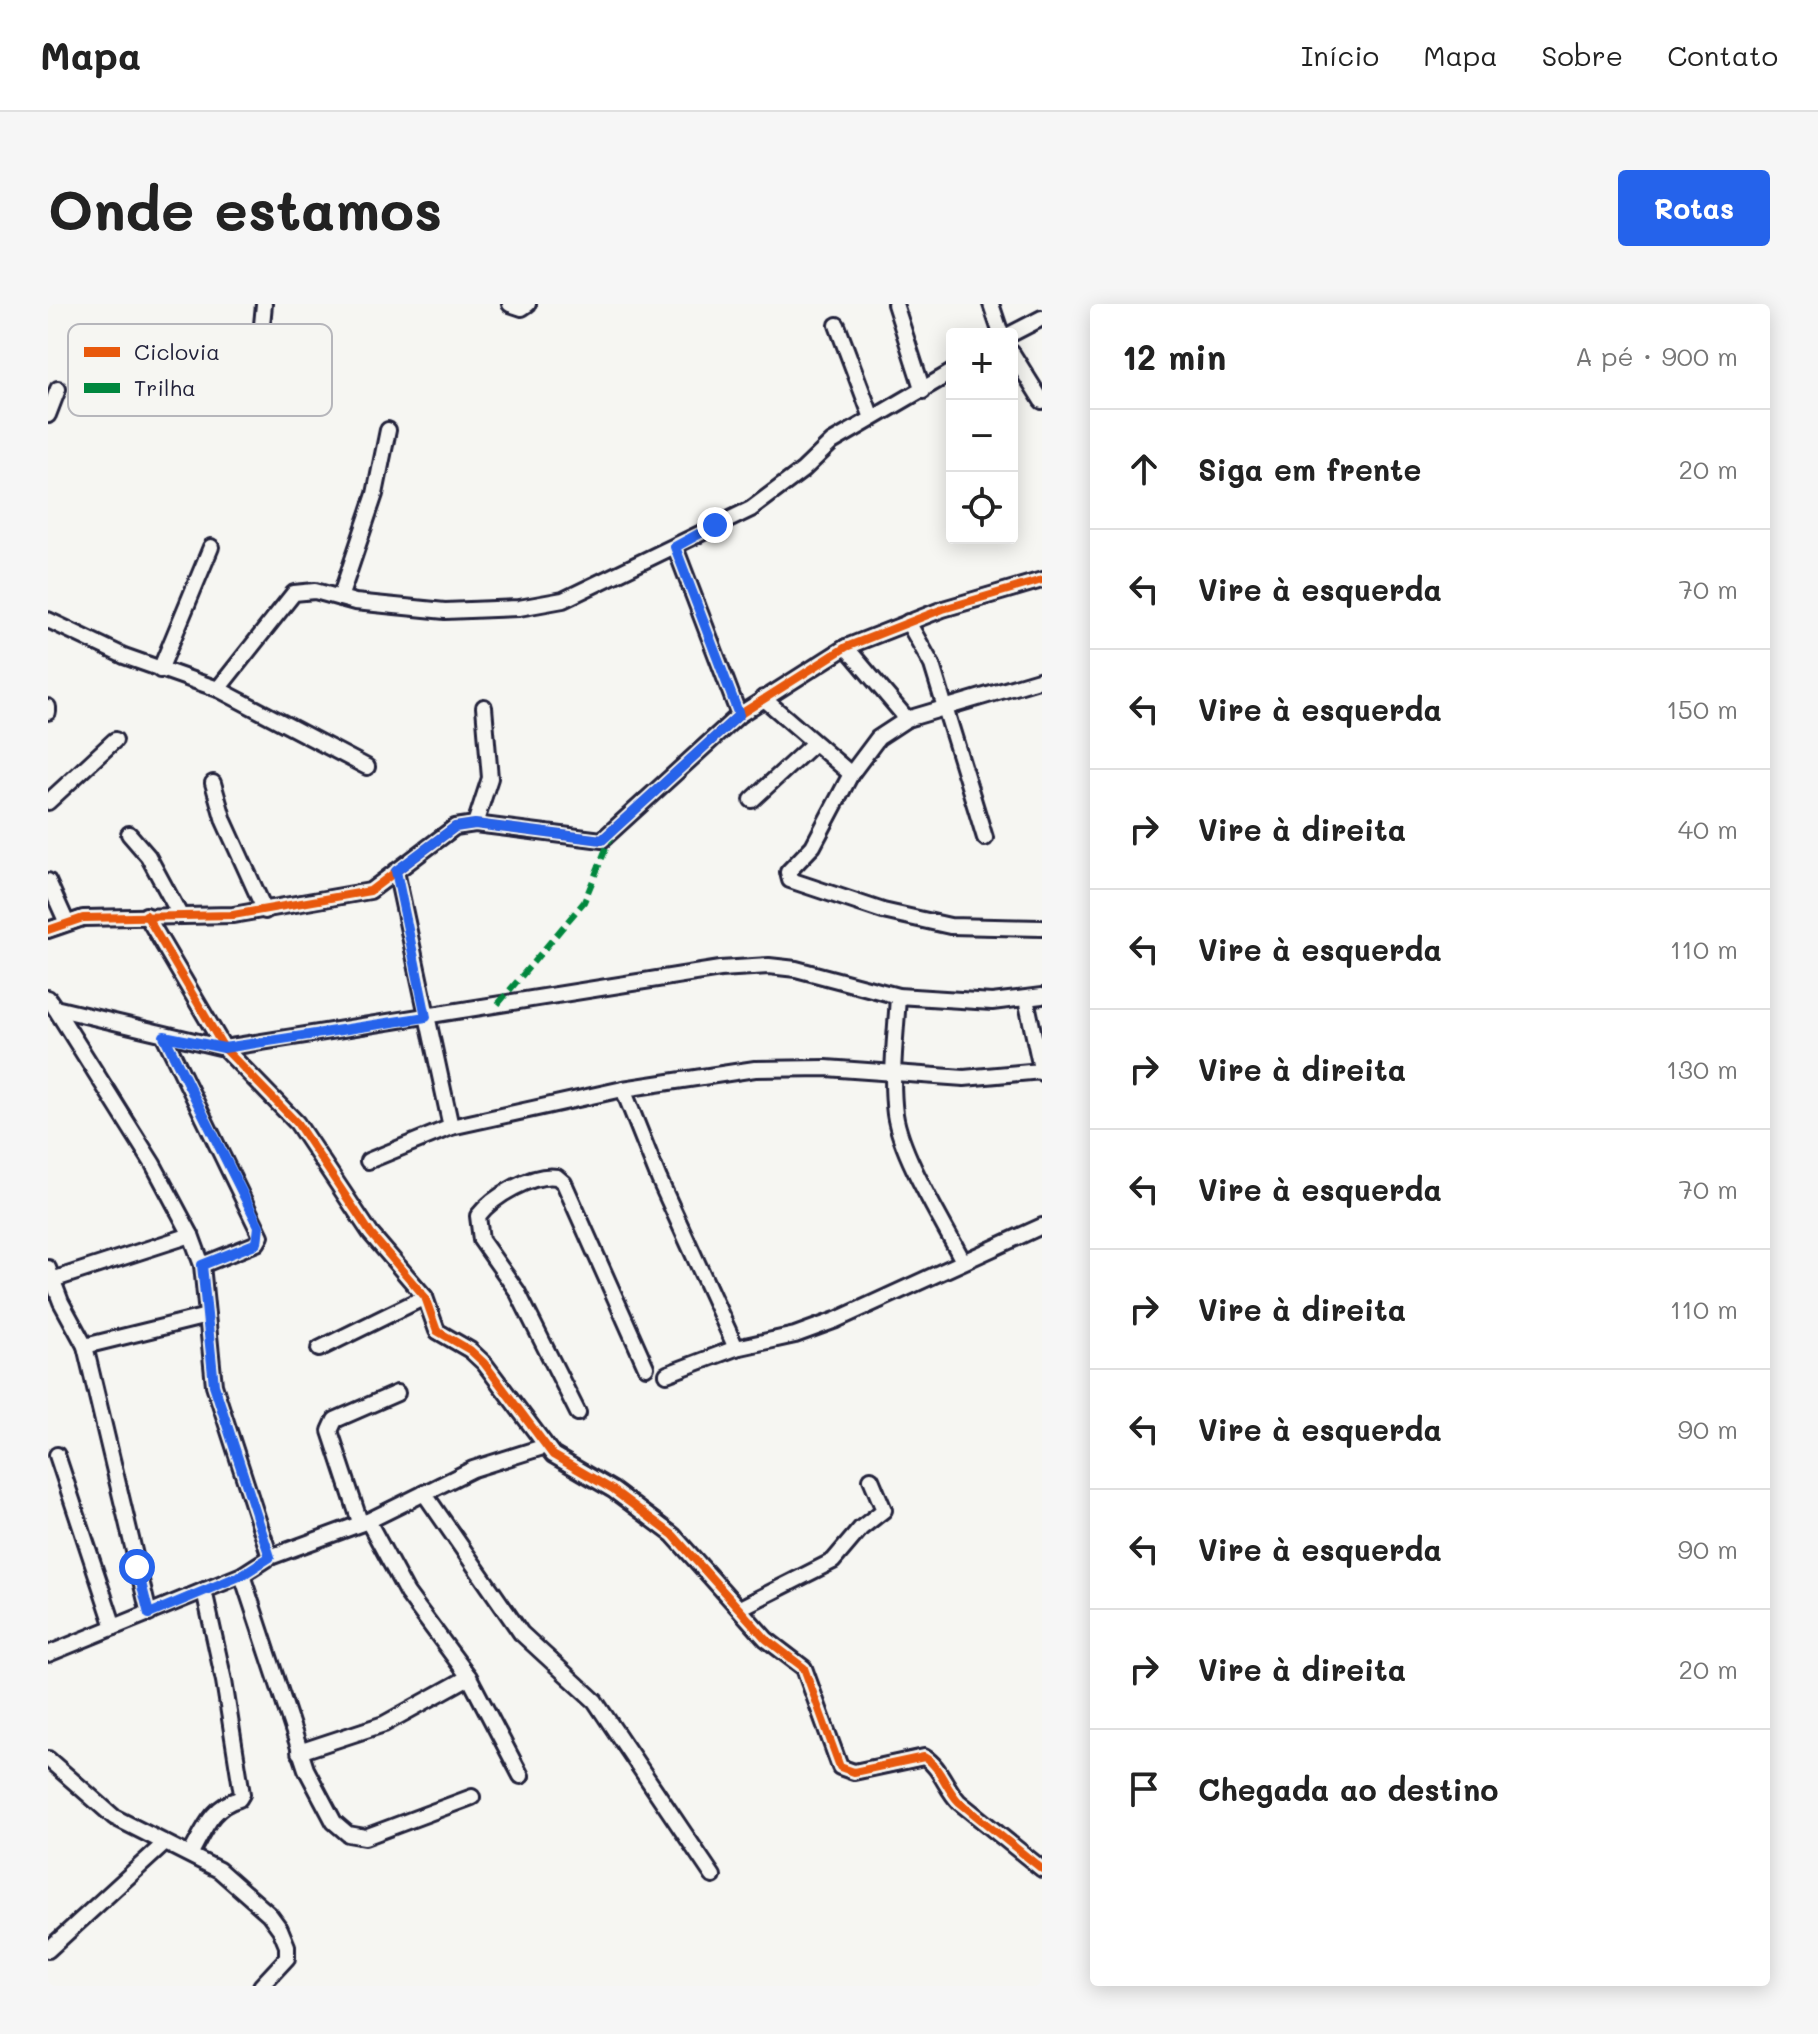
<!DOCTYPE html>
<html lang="pt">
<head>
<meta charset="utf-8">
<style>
  body { margin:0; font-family:Mali,sans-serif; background:#f6f6f6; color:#222 }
  .controls { position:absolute; right:24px; top:24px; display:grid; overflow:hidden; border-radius:8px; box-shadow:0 4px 20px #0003 }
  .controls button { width:72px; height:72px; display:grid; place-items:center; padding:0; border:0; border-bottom:2px solid #e0e0e0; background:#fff; color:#222; font:40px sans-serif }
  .stop { position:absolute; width:24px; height:24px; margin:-18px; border:6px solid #2563eb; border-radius:50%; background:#fff }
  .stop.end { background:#2563eb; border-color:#fff; box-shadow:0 2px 8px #0008 }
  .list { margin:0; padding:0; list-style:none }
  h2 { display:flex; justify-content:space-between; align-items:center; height:104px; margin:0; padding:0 32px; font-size:34px }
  h2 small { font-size:26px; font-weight:400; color:#767676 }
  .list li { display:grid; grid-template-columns:52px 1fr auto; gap:24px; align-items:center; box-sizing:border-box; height:120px; padding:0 32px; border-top:2px solid #e0e0e0 }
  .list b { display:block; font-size:30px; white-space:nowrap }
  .list em { font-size:26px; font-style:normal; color:#767676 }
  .icon { flex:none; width:44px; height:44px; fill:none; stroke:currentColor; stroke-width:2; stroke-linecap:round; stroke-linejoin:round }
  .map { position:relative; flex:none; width:994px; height:1682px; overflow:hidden; border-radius:8px }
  header { display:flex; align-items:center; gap:48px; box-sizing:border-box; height:112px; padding:0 40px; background:#fff; border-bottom:2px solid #e0e0e0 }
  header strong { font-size:38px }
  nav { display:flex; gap:44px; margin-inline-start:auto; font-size:28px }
  .intro { display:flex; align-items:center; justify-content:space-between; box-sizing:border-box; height:192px; padding:0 48px }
  h1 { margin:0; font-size:56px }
  .button { padding:20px 36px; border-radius:8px; background:#2563eb; color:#fff; font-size:28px; font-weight:700 }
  main { display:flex; gap:48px; padding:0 48px }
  aside { flex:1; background:#fff; border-radius:8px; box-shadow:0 4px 20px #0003 }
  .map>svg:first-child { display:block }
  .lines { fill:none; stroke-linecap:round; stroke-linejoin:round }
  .minor-casing { stroke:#22223b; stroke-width:20 }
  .minor { stroke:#f6f6f2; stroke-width:14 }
  .quiet { stroke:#00873e; stroke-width:6; stroke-dasharray:12 6; stroke-linecap:butt }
  .cycleway-casing { stroke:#f6f6f2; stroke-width:13 }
  .cycleway { stroke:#e8590c; stroke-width:8 }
  .route { stroke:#2563eb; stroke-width:10 }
  .key { fill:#f6f6f2; stroke:#b6b6bb; stroke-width:2 }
  .key-label { font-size:22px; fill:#22223b }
</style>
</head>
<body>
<header>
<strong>Mapa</strong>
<nav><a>Início</a><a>Mapa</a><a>Sobre</a><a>Contato</a></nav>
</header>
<div class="intro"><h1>Onde estamos</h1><a class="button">Rotas</a></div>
<main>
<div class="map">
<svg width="994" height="1682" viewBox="0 0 994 1682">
  <rect width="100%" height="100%" fill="#f6f6f2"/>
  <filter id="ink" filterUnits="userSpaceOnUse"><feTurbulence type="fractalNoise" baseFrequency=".0125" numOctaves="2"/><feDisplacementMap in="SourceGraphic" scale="16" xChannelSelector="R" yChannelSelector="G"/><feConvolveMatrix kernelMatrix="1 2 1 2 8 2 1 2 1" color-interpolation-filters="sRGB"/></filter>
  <g filter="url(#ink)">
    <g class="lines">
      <defs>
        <g id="minor">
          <polyline points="462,0 474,4 480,0"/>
          <polyline points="847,0 875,87"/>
          <polyline points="943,0 953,30"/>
          <polyline points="789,21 824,114"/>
          <polyline points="963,30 994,14"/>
          <polyline points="964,49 994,97"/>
          <polyline points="209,73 216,0"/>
          <polyline points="0,111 10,85"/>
          <polyline points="627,243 691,411"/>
          <polyline points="292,294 327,190 340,126"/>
          <polyline points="0,316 76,352 170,385 246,289 267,287 307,298 397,307 471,304 515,296 703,205 755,166 784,138 904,68"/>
          <polyline points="860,318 884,361 937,534"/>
          <polyline points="798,343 859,415 994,375"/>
          <polyline points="112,366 163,243"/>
          <polyline points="170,385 319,463"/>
          <polyline points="715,394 803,470"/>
          <polyline points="0,403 0,408"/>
          <polyline points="859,415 830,434 803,470 765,542 740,568 742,576 835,607 902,622 994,624"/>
          <polyline points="165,479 176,517 217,607"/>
          <polyline points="704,496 766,439"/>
          <polyline points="0,498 67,436"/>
          <polyline points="427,520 442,474 436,403"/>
          <polyline points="81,530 100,552 132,611"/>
          <polyline points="348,567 403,823"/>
          <polyline points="0,577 18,617"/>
          <path d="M98 611 176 744 249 819 323 930 377 993 389 1027 422 1046 436 1059 505 1151 565 1186 625 1231 718 1335 756 1364 792 1463 806 1468 876 1453C892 1462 898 1485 911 1498L994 1565"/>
          <polyline points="0,626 35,614 185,611 322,587 407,523 427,520 554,536 691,411 798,343 895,305 994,276"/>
          <path d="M850 692C848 731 842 771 847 810 853 852 895 918 915 957"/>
          <polyline points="0,694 7,704 176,744 672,665 721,662 748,665 850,692 944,698 994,692"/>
          <polyline points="978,695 994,769"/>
          <polyline points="7,704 105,860 143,931 154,961 166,1081 222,1253"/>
          <polyline points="116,732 213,932 209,939 154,961"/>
          <polyline points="575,785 611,875 688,1044"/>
          <polyline points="320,857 403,823 575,785 707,765 778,764 916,774 994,767"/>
          <polyline points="0,964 13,998 37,1042 101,1310"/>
          <polyline points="4,976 143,931"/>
          <polyline points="37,1042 159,1012"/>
          <polyline points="271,1045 377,993"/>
          <polyline points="619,1070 688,1044 747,1031 788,1016 994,922"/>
          <path d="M530 1109 469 987 433 936 430 912C445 892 485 869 509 873L516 879 598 1063"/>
          <polyline points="9,1151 66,1323"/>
          <polyline points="376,1189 473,1329 547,1397 665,1572"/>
          <polyline points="320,1217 359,1289 421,1373 473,1472"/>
          <polyline points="312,1218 282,1127 287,1116 349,1089"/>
          <polyline points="194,1271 258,1465 286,1518 300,1530 317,1533 424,1493"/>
          <polyline points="692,1304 785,1257 813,1224 836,1206 823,1175"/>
          <polyline points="0,1350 194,1271 222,1253 320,1217 425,1165 498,1142"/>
          <polyline points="251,1448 336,1420 421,1373"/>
          <polyline points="0,1455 66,1513 171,1566 221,1610 232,1625 239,1642 239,1654 213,1682"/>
          <path d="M143 1549C156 1526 164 1502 191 1495L194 1490 176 1377 156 1286"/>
          <polyline points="0,1646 117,1539"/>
        </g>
      </defs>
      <use href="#minor" class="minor-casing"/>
      <use href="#minor" class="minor"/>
      <polyline class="quiet" points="450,700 536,598 564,530"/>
      <defs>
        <g id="cycleway">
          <path d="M98 611 176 744 249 819 323 930 377 993 389 1027 422 1046 436 1059 505 1151 565 1186 625 1231 718 1335 756 1364 792 1463 806 1468 876 1453C892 1462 898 1485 911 1498L994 1565"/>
          <polyline points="0,626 35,614 185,611 322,587 407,523 427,520 554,536 691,411 798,343 895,305 994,276"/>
        </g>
      </defs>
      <use href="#cycleway" class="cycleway-casing"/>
      <use href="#cycleway" class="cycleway"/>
    </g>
  </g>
  <g class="lines" filter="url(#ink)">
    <polyline class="route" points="89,1263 101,1310 194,1271 222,1253 166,1081 154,961 209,939 211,922 116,732 176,744 378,713 348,567 407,523 427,520 554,536 691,411 627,243 667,221"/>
  </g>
  <rect x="20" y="20" width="264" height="92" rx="12" class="key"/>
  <rect x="36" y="43" width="36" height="10" fill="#e8590c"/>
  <rect x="36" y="79" width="36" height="10" fill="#00873e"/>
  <g class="key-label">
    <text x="86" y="56">Ciclovia</text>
    <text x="86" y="92">Trilha</text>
  </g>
</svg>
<div class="controls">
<button>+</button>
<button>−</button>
<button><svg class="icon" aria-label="locate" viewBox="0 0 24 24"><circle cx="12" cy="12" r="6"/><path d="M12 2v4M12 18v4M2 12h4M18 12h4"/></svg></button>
</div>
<div class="stop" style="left:89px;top:1263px"></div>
<div class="stop end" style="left:667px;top:221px"></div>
</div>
<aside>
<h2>12 min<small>A pé · 900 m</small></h2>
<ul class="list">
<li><svg class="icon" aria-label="ahead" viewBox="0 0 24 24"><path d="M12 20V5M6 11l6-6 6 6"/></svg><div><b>Siga em frente</b></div><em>20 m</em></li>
<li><svg class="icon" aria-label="left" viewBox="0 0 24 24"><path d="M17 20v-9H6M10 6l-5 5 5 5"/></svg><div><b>Vire à esquerda</b></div><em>70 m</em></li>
<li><svg class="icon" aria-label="left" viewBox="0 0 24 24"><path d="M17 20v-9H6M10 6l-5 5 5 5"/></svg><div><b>Vire à esquerda</b></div><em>150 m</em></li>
<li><svg class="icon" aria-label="right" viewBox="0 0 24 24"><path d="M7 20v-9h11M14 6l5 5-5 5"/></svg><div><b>Vire à direita</b></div><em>40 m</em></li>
<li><svg class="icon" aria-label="left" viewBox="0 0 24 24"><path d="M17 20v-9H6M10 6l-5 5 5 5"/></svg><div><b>Vire à esquerda</b></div><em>110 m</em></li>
<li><svg class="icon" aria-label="right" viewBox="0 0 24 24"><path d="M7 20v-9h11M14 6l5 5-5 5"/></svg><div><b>Vire à direita</b></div><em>130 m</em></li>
<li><svg class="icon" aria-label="left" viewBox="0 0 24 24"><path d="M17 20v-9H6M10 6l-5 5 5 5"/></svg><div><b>Vire à esquerda</b></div><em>70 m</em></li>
<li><svg class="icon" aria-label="right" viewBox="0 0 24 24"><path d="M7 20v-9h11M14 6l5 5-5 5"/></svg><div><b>Vire à direita</b></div><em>110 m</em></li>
<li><svg class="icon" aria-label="left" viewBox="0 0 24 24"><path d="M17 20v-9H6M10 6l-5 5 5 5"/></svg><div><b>Vire à esquerda</b></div><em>90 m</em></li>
<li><svg class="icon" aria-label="left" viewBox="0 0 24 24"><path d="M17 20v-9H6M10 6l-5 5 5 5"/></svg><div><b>Vire à esquerda</b></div><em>90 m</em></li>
<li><svg class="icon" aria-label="right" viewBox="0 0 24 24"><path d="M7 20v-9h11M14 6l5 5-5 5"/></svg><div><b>Vire à direita</b></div><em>20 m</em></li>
<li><svg class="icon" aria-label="arrive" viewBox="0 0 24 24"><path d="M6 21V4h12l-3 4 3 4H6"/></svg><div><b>Chegada ao destino</b></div></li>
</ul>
</aside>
</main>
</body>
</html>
